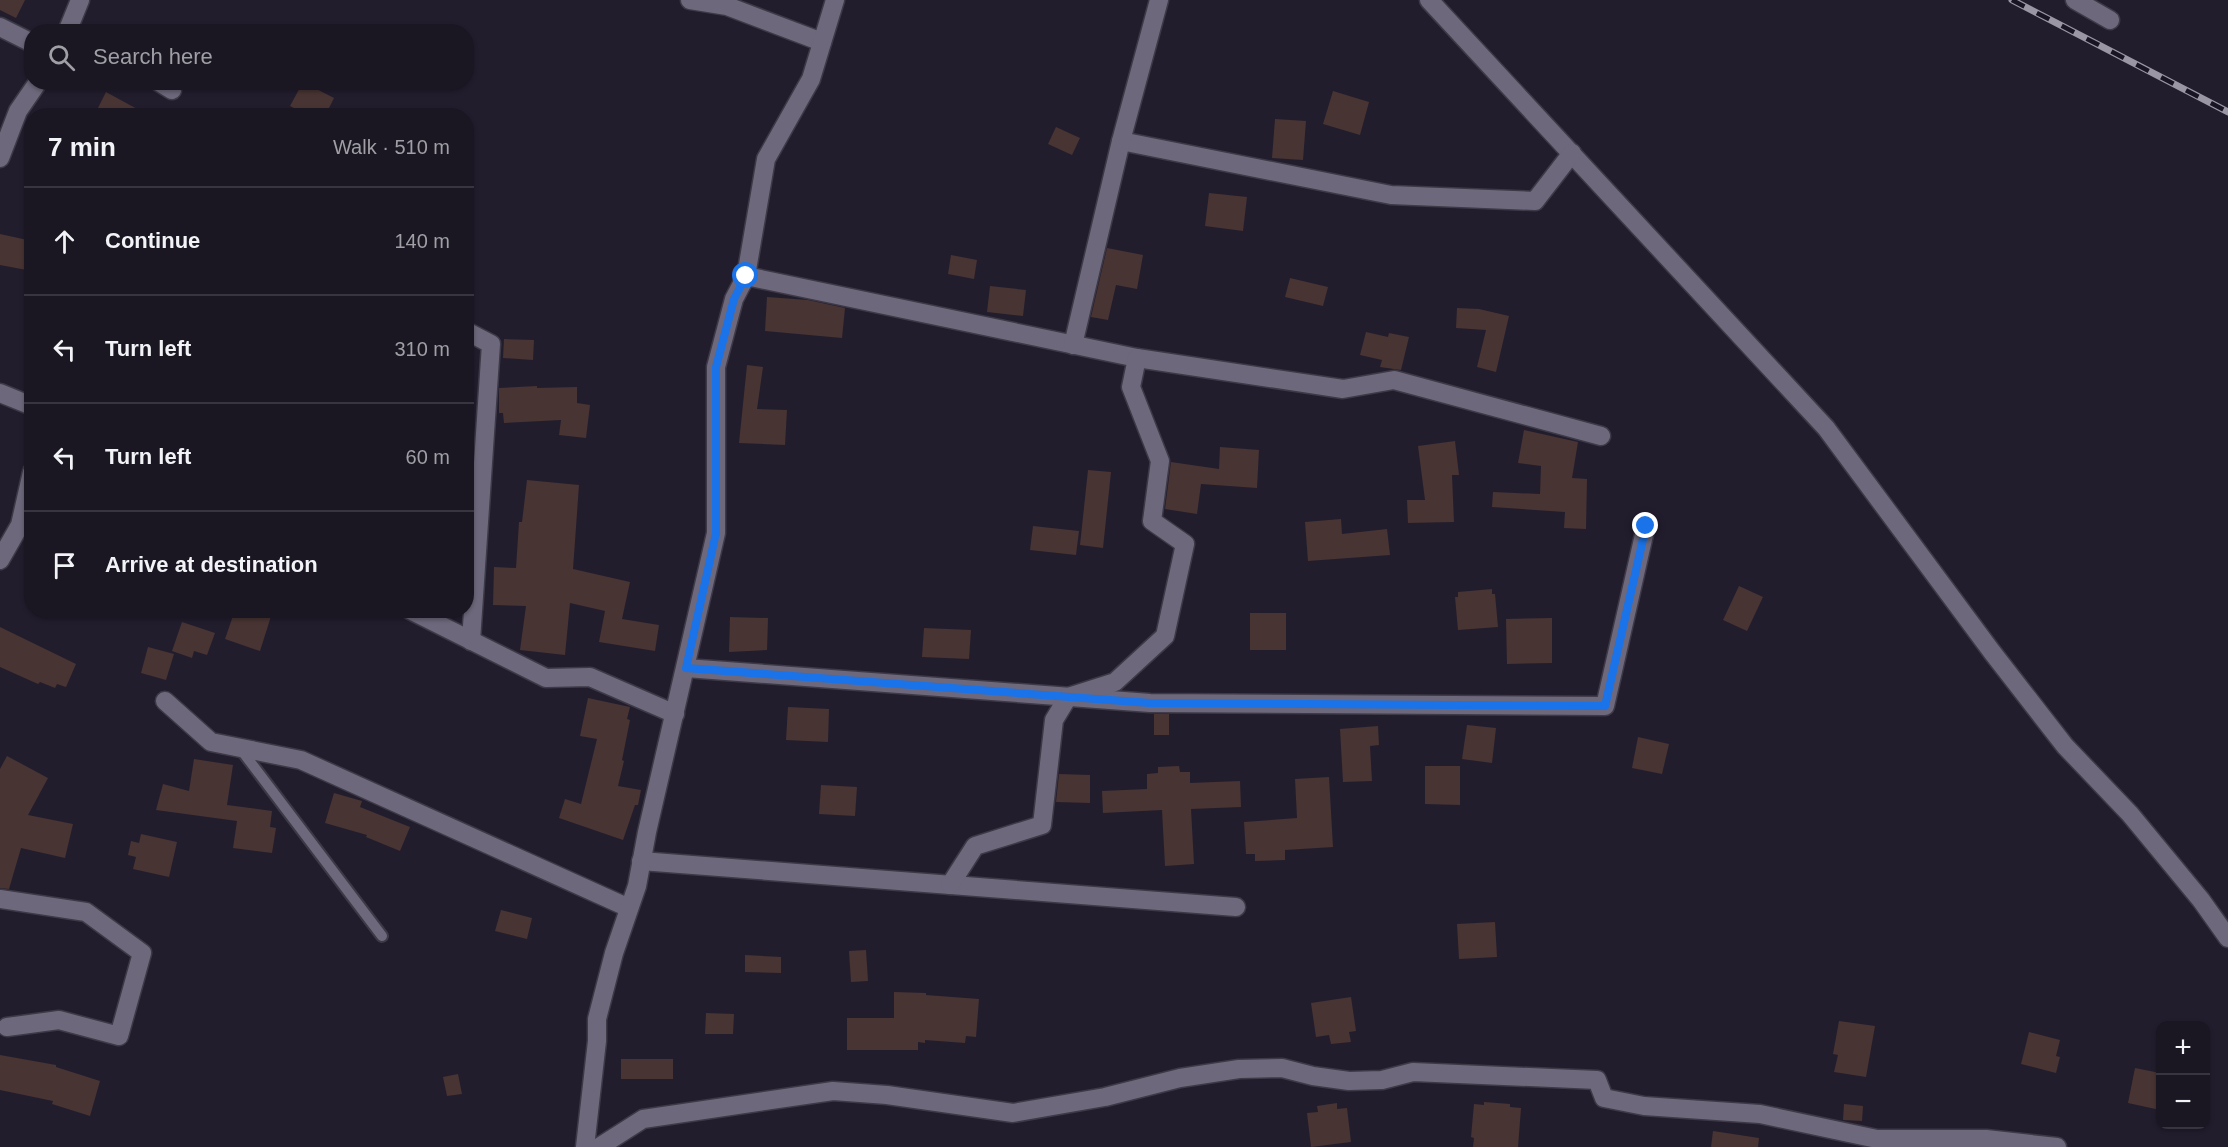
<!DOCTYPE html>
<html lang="en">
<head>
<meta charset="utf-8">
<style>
  body { margin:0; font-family:Helvetica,sans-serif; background:#27232f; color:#f1f3f6 }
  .controls { position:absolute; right:18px; bottom:18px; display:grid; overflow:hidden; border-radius:12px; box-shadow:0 2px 4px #0004 }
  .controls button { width:54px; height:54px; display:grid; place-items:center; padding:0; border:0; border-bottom:2px solid #383540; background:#1a1622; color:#f1f3f6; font:30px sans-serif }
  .stop { position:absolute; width:18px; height:18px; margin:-14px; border:4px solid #1a73e8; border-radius:50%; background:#fff }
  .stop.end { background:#1a73e8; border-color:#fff; box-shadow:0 2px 6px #0008 }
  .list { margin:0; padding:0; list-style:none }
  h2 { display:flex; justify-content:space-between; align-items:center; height:78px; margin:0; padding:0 24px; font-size:26px }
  h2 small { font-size:20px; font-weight:400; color:#9f9fa5 }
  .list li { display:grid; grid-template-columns:39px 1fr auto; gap:18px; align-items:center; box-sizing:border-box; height:108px; padding:0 24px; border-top:2px solid #383540 }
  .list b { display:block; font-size:22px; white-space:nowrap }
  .list em { font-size:20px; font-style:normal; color:#9f9fa5 }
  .icon { flex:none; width:33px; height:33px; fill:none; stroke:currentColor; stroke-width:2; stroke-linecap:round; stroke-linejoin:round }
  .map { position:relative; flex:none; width:2228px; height:1147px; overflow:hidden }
  .search { position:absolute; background:#1a1622; box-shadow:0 2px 4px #0004; left:24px; top:24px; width:450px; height:66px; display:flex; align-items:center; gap:15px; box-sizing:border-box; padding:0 21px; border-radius:24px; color:#9f9fa5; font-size:22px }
  .panel { position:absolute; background:#1a1622; box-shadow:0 2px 4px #0004; left:24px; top:108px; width:450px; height:510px; border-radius:24px }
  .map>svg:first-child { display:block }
  .building { fill:#483433 }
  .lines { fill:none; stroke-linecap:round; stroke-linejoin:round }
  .lane-casing { stroke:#3d3947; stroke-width:14 }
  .street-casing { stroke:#3d3947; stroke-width:21 }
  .lane { stroke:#6d687b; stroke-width:10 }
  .street { stroke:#6d687b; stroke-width:18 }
  .rail-casing { stroke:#9a96a3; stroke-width:7 }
  .rail { stroke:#181423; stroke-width:4.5; stroke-dasharray:14; stroke-linecap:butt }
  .route { stroke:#1a73e8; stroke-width:8 }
</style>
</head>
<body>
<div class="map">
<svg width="2228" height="1147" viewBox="0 0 2228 1147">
  <rect width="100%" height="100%" fill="#221d2d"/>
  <g class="building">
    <polygon points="0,0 25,0 16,18 0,10"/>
    <polygon points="303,82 334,98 325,116 309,116 290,106"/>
    <polygon points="1333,91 1369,102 1360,135 1323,124"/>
    <polygon points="106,92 150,116 112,116 98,108"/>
    <polygon points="1275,119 1306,121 1303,160 1272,158"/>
    <polygon points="1056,127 1080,138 1072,155 1048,144"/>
    <polygon points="1209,193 1247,197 1243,231 1205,226"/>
    <polygon points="0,234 32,241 32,271 0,265"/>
    <polygon points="1107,248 1143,255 1137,289 1116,285 1108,320 1091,317"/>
    <polygon points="951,255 977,260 974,279 948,274"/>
    <polygon points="1290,278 1328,287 1323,306 1285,297"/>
    <polygon points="990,286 1026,290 1023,316 987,312"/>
    <polygon points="767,297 808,300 845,308 842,338 765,331"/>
    <polygon points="1457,308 1479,309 1509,316 1496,372 1477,367 1486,330 1456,328"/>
    <polygon points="1366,332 1388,337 1389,333 1409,337 1401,370 1380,367 1382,360 1360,355"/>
    <polygon points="504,339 534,340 533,360 503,358"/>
    <polygon points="747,365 763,367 757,409 787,410 785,445 739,443"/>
    <polygon points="537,386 537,388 577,387 577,403 590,405 586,438 559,435 561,420 504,423 503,413 499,413 499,388"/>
    <polygon points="1524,430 1578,442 1572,478 1587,479 1586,529 1564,528 1565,512 1492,507 1493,492 1540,494 1541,466 1518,463"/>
    <polygon points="1455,441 1459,475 1452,475 1454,522 1408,523 1407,500 1425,500 1418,446"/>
    <polygon points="1220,447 1259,450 1257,488 1201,484 1197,514 1165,509 1171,462 1219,469"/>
    <polygon points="1088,470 1111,472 1103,548 1080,545"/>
    <polygon points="527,480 579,485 573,569 630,582 622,619 659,625 655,651 599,642 605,611 570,603 565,655 520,650 526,606 493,605 494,567 516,568 519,522 522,522"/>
    <polygon points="1341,519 1342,534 1387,529 1390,555 1308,561 1305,522"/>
    <polygon points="1033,526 1079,531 1076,555 1030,550"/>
    <polygon points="1739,586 1763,597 1747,631 1723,620"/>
    <polygon points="1492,589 1492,594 1495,594 1498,627 1458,630 1455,597 1458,597 1458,592"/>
    <polygon points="235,610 273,610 260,651 225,639"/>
    <rect x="1250" y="613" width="36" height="37"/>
    <polygon points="730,617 768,618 767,650 729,652"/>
    <polygon points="1552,618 1552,663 1507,664 1506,619"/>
    <polygon points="182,622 215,633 207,655 194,651 192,658 172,651"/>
    <polygon points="0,627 76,664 66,687 57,684 55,688 40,682 38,684 0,667"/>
    <polygon points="924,628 971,630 969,659 922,657"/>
    <polygon points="148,647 174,654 166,680 141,673"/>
    <polygon points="588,698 630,707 627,719 630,720 622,760 624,761 618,786 641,790 638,805 635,805 623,840 559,818 565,799 581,804 597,739 580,736"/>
    <polygon points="788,707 829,709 828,742 786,740"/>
    <rect x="1154" y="714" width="15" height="21"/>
    <polygon points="1467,725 1496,728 1492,763 1462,759"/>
    <polygon points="1378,726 1379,745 1370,746 1372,781 1343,782 1340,729"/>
    <polygon points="1638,737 1669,744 1662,774 1632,768"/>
    <polygon points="7,756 48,778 28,815 73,824 65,858 21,848 9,889 0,888 0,769"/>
    <polygon points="194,759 233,765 227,805 272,811 270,827 276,828 272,853 233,848 237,821 156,810 163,784 189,791"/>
    <polygon points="1179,766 1180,772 1190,772 1190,783 1240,781 1241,807 1191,809 1194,864 1165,866 1162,810 1103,813 1102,791 1147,789 1147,774 1158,773 1158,767"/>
    <polygon points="1425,766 1460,766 1460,805 1425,804"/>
    <polygon points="1059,774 1090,775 1090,803 1056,802"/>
    <polygon points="1329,777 1333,847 1285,850 1285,860 1255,861 1255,854 1246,854 1244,822 1297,818 1295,779"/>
    <polygon points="821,785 857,787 855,816 819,814"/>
    <polygon points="334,793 362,801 360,807 410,827 400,851 366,837 367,835 325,823"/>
    <polygon points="141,834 177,842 169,877 133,869 136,857 128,855 131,841 139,843"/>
    <polygon points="501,910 532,918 527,939 495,931"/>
    <polygon points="1495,922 1497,957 1459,959 1457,924"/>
    <polygon points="866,950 868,981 851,982 849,951"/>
    <polygon points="745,955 781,957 781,973 745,972"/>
    <polygon points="894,992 926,993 926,995 979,999 976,1037 966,1036 965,1043 925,1040 925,1043 918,1042 918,1050 847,1050 847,1018 894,1018"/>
    <polygon points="1351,997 1356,1031 1349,1032 1351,1042 1331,1044 1329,1035 1316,1037 1311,1003"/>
    <polygon points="706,1013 734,1014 733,1034 705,1034"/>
    <polygon points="1839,1021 1875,1026 1866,1077 1834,1072 1838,1055 1833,1054"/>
    <polygon points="2029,1032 2060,1040 2056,1056 2060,1057 2056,1073 2021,1064"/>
    <polygon points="0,1055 56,1065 56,1067 100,1081 90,1116 52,1104 53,1101 0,1090"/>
    <rect x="621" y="1059" width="52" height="20"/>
    <polygon points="2135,1068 2160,1073 2160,1110 2128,1103"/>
    <polygon points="458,1074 462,1094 447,1096 443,1077"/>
    <polygon points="1484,1102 1510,1104 1510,1107 1521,1108 1518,1147 1473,1147 1474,1138 1471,1137 1474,1104 1484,1105"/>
    <polygon points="1337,1103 1337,1109 1347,1108 1351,1142 1311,1147 1307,1113 1318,1112 1317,1106"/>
    <polygon points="1844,1104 1863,1106 1862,1121 1843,1120"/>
    <polygon points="1713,1131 1759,1138 1758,1147 1711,1147"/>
  </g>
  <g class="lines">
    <defs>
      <polyline id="lane" points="239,747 382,936"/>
      <g id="street">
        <polyline points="690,0 727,6 822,42"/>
        <polyline points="1429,0 1826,428 1992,652 2065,746 2130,814 2201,900 2228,938"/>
        <polyline points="2075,0 2110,20"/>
        <polyline points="0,27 32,43"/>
        <polyline points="67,32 80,0"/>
        <polyline points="159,82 172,90"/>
        <polyline points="1121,141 1391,195 1535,201 1572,153"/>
        <polyline points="0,158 18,111 38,82"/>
        <polyline points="746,276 1137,358 1343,389 1394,380 1601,436"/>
        <polyline points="466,331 491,344 471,641"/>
        <polyline points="1073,345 1121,141 1159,0"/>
        <polyline points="0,393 32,406"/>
        <polyline points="0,560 20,525 32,472"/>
        <polyline points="410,610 546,678 590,677 675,714"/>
        <polyline points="686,668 1150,703 1605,706 1646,526"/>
        <polyline points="165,701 211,742 301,760 629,908"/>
        <polyline points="641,861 1236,907"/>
        <polyline points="950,885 975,846 1042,825 1054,720 1068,697 1115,682 1165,636 1185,544 1152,521 1160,461 1131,387 1137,358"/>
        <polyline points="0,899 86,912 142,953 119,1036 59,1020 7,1027"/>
        <polyline points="585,1147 597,1041 597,1019 614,953 637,886 647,832 716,533 716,367 734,299 746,276 766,159 811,79 835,0"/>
        <polyline points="599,1147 643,1119 833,1091 887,1095 1013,1113 1105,1097 1180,1078 1239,1069 1282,1068 1313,1076 1349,1081 1382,1080 1413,1072 1597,1080 1604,1098 1644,1106 1760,1114 1877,1139 1986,1139 2057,1147"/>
      </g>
    </defs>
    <use href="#lane" class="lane-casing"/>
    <use href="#street" class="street-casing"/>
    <use href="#lane" class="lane"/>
    <use href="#street" class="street"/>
    <defs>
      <polyline id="rail" points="2012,0 2228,112"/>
    </defs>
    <use href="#rail" class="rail-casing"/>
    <use href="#rail" class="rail"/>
  </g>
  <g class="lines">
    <polyline class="route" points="746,276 734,299 716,367 716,533 686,668 1150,703 1605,706 1646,526"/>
  </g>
</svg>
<div class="controls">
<button>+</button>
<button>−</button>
</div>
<div class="stop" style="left:746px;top:276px"></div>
<div class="stop end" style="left:1646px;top:526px"></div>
<div class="search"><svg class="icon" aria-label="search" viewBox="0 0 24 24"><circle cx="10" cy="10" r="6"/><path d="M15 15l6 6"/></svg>Search here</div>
<section class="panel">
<h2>7 min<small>Walk · 510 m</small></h2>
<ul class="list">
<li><svg class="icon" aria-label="ahead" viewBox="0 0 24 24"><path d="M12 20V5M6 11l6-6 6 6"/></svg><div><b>Continue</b></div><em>140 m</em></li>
<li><svg class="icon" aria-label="left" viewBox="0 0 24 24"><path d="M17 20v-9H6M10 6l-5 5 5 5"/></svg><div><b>Turn left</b></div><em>310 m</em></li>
<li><svg class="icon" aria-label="left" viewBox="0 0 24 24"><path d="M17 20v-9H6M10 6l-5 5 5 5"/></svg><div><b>Turn left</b></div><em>60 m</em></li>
<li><svg class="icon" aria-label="arrive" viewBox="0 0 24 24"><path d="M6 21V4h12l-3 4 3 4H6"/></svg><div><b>Arrive at destination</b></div></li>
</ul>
</section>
</div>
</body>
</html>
